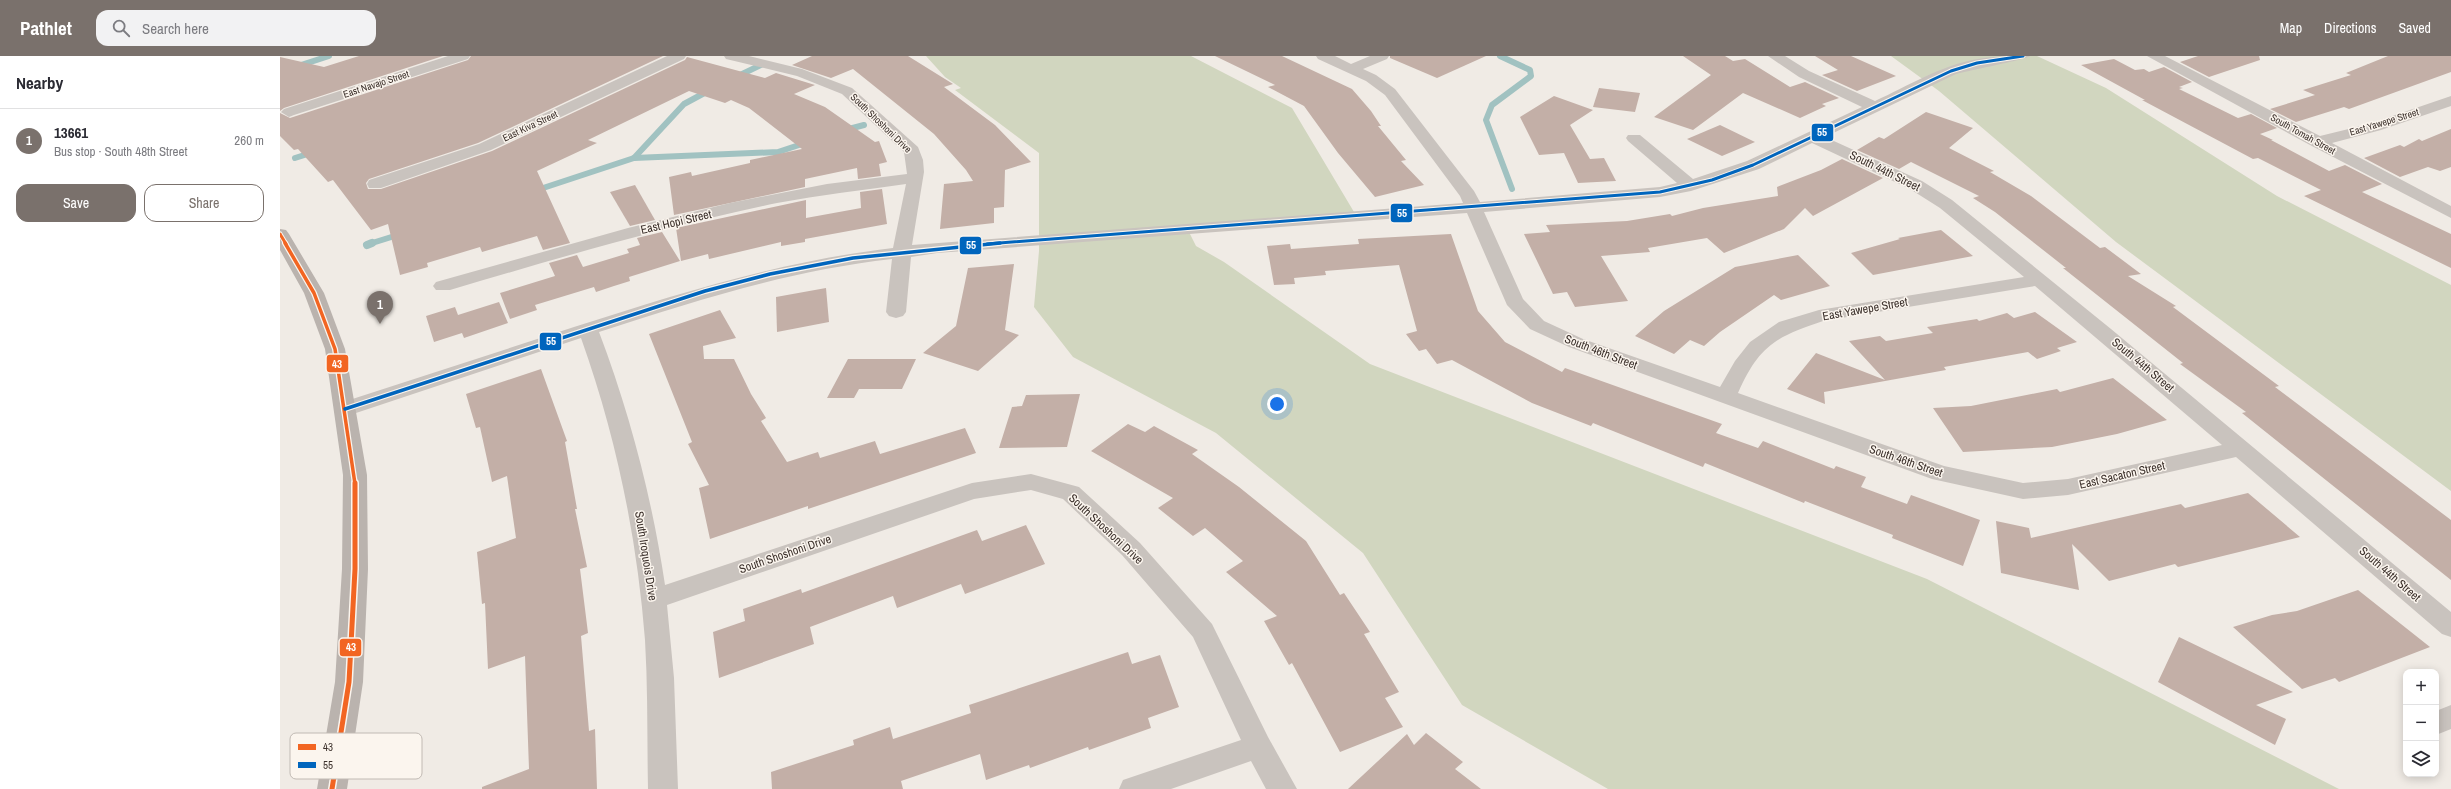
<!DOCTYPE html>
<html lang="en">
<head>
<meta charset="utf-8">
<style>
  body { margin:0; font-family:"Archivo Narrow",sans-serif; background:#f2f2f3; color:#2b2b33 }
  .controls { position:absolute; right:12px; bottom:12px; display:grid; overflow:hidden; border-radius:8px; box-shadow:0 2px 10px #0003 }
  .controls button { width:36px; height:36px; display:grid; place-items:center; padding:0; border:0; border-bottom:1px solid #e1e1e2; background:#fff; color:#2b2b33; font:20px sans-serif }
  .you { position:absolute; left:997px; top:348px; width:14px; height:14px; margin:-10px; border:3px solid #fff; border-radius:50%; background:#1a73e8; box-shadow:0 0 0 6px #1a73e833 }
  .badge { display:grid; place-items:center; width:26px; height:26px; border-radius:50%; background:#7a716c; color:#fff; font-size:13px; font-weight:700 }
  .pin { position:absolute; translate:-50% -33px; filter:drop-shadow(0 1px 2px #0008) }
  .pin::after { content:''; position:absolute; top:21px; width:14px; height:12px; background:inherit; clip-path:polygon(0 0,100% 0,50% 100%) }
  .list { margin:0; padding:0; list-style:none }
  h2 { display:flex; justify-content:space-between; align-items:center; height:52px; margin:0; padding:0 16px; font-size:17px }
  h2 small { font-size:13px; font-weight:400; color:#7c7c81 }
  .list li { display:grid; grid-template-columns:26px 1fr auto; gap:12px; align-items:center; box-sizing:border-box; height:64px; padding:0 16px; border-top:1px solid #e1e1e2 }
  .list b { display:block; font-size:15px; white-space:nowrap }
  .list p { margin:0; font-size:13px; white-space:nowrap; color:#7c7c81 }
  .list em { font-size:13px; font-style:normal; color:#7c7c81 }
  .actions { display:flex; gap:8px; padding:12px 16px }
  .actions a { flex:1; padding:9px 0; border:1px solid #7a716c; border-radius:12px; text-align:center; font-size:14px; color:#7a716c }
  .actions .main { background:#7a716c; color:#fff }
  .icon { flex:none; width:22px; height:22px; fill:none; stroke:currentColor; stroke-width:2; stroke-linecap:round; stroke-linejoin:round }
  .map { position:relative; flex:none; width:2171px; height:733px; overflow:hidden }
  header { display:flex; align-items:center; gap:24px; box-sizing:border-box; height:56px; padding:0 20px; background:#7a716c; color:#fff }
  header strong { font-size:19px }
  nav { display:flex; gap:22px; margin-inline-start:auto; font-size:14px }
  .search { width:280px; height:36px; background:#f2f2f3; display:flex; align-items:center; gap:10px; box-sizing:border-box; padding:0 14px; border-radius:12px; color:#7c7c81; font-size:15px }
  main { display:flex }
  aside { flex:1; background:#fff }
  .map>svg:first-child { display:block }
  .green { fill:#d1d6bf }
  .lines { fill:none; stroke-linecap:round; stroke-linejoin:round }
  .stream-far1 { stroke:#a1c2c1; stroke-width:6 }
  .stream { stroke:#a1c2c1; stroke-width:8 }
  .building { fill:#c3afa7 }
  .street { fill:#c9c3be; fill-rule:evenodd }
  .secondary { fill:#bab3ae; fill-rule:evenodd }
  .bus-1-far2-casing { stroke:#fbf5ee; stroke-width:5 }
  .bus-1-far1-casing { stroke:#fbf5ee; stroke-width:6 }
  .bus-1-casing { stroke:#fbf5ee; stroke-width:8 }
  .bus-2-far1-casing { stroke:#fbf5ee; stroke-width:5 }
  .bus-2-casing { stroke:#fbf5ee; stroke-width:6 }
  .bus-1-far2 { stroke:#f26522; stroke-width:3 }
  .bus-1-far1 { stroke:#f26522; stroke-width:3.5 }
  .bus-1 { stroke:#f26522; stroke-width:5 }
  .bus-2-far1 { stroke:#0065bd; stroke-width:3 }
  .bus-2 { stroke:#0065bd; stroke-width:3.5 }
  .labels { text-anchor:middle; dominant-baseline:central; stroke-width:3; stroke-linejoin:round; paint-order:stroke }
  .far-street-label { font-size:10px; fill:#3b302b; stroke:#fbf5ee }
  .street-label { font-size:12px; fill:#3b302b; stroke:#fbf5ee }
  .key { fill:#fbf5ee; stroke:#c1bab4; stroke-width:1 }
  .key-label { font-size:11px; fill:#3b302b }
  .line-badge { stroke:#fbf5ee; stroke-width:1.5 }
  .badge-label { font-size:11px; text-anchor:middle; font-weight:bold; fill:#fff }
</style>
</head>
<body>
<header>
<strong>Pathlet</strong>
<div class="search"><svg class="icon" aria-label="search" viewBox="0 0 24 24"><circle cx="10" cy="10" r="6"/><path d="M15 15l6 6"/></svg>Search here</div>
<nav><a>Map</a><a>Directions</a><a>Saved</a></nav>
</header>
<main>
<aside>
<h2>Nearby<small></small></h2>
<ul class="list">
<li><span class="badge">1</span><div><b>13661</b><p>Bus stop · South 48th Street</p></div><em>260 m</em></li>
</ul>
<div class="actions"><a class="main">Save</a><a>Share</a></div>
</aside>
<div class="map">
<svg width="2171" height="733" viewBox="0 0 2171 733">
  <rect width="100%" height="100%" fill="#f0ebe5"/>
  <g class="green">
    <polygon points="646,0 911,0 1012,52 1077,161 908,174 916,190 944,206 1090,308 1647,523 2059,733 1328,733 1182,649 1083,497 936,377 793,301 754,251 759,195 759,97 675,34 681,32 665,21"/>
    <polygon points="1611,0 1757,0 1826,32 1997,140 2171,229 2171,435 1836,186 1659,35"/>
  </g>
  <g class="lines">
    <g class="stream-far1">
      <polyline points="1220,0 1250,14 1251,20 1212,49 1206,64 1232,133"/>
      <polyline points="0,16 49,0"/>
      <polyline points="456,21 483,8"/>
      <polyline points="565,74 584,69"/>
      <polyline points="15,102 34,96"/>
      <polyline points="354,102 498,96 528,86"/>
      <polyline points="254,135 354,102 404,48 430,34"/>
      <polyline points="89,188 121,178"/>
    </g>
    <polyline class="stream" points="87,189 92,187"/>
  </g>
  <g class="building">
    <polygon points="79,0 163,0 4,52 0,55 0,1 44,11"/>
    <polygon points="191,0 383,0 198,87 89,123 86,127 88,133 101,133 212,95 405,4 407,1 485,22 496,17 535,29 514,38 545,51 595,86 599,85 607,106 599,108 601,120 578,123 577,112 525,123 525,131 394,159 389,121 411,116 412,120 470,107 470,104 522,93 469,52 451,44 445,47 409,35 308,84 317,87 257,115 290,187 263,194 257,180 202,196 200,191 147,207 148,211 120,219 108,168 91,174 53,124 48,126 18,93 14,94 0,80 0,57 10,62 188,4"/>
    <polygon points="532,0 628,0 673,28 664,31 715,69 751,106 725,114 724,151 714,152 714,167 660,173 664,128 693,125 686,114 654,78 573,13 551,22 512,9"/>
    <polygon points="935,0 1002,0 1072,33 1091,55 1101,70 1098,70 1126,104 1121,105 1144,129 1095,141 1058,97 1024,50 988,31 995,29"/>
    <polygon points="1110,0 1206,0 1157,22 1110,2"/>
    <polygon points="1403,0 1445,0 1453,5 1465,3 1510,31 1525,26 1559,42 1542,48 1546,50 1520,62 1463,37 1413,74 1374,61 1431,19"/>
    <polygon points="1535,0 1571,0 1616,20 1577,35 1542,19 1558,14"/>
    <polygon points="1918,0 1979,0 1980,4 1929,21 1900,6"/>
    <polygon points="2108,0 2171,0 2171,16 2069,53 2064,51 2016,66 1990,53 2035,39 2023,34 2071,19 2066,17"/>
    <polygon points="1834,3 1855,14 1864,13 1869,16 1884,11 1912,26 1899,31 1903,32 1899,33 1958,62 1971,58 1997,72 1980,78 1993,84 1991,84 2049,115 2065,109 2102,128 2082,136 2171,178 2171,212 2024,140 2041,134 1978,102 1973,103 1862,44 1865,44 1801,9"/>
    <polygon points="1319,32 1360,37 1355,56 1313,51"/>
    <polygon points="1274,40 1313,54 1290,69 1310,103 1324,102 1336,125 1298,127 1284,97 1259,99 1240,61"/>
    <polygon points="1646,56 1693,72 1669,92 1714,115 1710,116 1751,140 1820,192 1825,191 1861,218 1848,220 1896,250 1893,251 1999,330 1995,331 2171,464 2171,524 1962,357 1966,356 1900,308 1903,307 1783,212 1786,212 1715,156 1693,142 1699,140 1631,106 1619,113 1577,94 1599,81 1604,83"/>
    <polygon points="1440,69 1475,86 1442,100 1407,83"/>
    <polygon points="2171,73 2171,111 2160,115 2148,111 2120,121 2084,102 2120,89 2124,91 2139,83 2142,85"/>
    <polygon points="1562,103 1603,122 1533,160 1525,152 1504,173 1444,197 1427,182 1368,192 1370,196 1321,200 1348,245 1295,251 1287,236 1273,238 1244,178 1270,176 1266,169 1347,165 1390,158 1392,160 1423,152 1498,140 1497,131 1541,114"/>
    <polygon points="355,129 375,164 350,170 330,136"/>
    <polygon points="602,133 607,168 525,183 525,186 501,190 501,186 429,203 428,198 401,205 396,172 526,144 526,162 581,152 580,136"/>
    <polygon points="1661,174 1693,200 1593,219 1571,197 1620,183 1618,182"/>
    <polygon points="382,176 400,205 349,221 350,225 334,230 316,236 314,231 255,249 257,254 230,263 220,237 275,220 269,207 297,199 303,211 349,197 347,193 360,189 357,182"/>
    <polygon points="1171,178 1198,255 1225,286 1282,316 1285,312 1442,368 1436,377 1478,392 1483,385 1554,413 1556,410 1586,421 1581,431 1627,448 1631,439 1700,464 1683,510 1612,482 1613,479 1525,445 1524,447 1425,407 1423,411 1313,367 1311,370 1252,347 1172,304 1157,308 1146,293 1139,295 1126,278 1137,275 1119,209 1045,215 1046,219 1014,222 1015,228 994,229 987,190 1010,188 1011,193 1079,188 1078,183"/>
    <polygon points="1518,199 1550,230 1501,244 1494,239 1440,276 1424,290 1410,284 1394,298 1355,280 1384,255 1455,211"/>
    <polygon points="734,208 725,274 739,279 698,315 643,297 676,270 688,212"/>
    <polygon points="546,232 549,266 497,276 496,241"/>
    <polygon points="219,246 228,267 184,282 182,277 154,286 146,260 175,251 178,259"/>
    <polygon points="440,254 456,282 423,290 424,303 454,303 471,338 486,362 481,365 507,406 538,396 540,402 595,385 600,398 685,372 696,397 528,453 528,450 430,483 419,432 429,429 408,388 412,386 369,278"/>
    <polygon points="1755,256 1797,286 1777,292 1781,295 1757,303 1748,296 1664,311 1666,314 1544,336 1545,348 1507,333 1536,297 1605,324 1569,285 1600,280 1606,285 1653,277 1647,271 1697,263 1699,265 1727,257 1734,262"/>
    <polygon points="568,303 636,303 622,333 579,333 574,342 547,342"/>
    <polygon points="261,313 287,385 285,386 297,453 295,453 307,511 300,513 308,577 301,580 309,675 315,673 317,733 202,733 202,731 249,713 245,600 208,613 205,547 202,548 197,496 236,482 227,420 212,426 200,371 196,372 186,338"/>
    <polygon points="1833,322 1887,364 1837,378 1772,391 1683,396 1653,352 1691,350 1777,333 1780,336"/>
    <polygon points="800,338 787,391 719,392 732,351 742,350 746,339"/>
    <polygon points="848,368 865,376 874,370 918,394 912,398 959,431 1026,485 1060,539 1064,537 1090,576 1084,578 1119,636 1105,642 1123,671 1060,696 1012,607 1009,609 984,565 997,560 946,516 963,505 925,472 913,480 878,452 893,442 811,395"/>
    <polygon points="1968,437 2020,481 1898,511 1895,508 1829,525 1792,488 1799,534 1721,517 1716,465 1749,472 1751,482 1901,448 1905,452"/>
    <polygon points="746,469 765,508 685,538 681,528 617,552 613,540 530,571 534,588 439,622 433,576 465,565 463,553 521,533 522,537 697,474 702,485"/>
    <polygon points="2078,534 2150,591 2059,626 2055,622 2022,633 1953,571 1992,559 2017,555"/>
    <polygon points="1899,581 2013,636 1976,649 2006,663 1995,689 1878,626"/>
    <polygon points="848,596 852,608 880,599 899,651 868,662 871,672 809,694 808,691 750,712 749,709 706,724 700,698 621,725 623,733 492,733 491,716 574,689 573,684 610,671 613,683 691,657 689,649"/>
    <polygon points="1146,677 1183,706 1175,713 1201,733 1068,733 1127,678 1134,689"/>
  </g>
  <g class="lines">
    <g class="street">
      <polygon points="168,0 190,0 188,3 14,59 9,61 1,56 4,53"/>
      <polygon points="387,0 406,0 404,3 211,94 101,132 89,132 87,128 89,124 199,88"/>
      <path d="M444 0H469L522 13 572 32 638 91 643 104 644 116 632 189 1183 147 1180 140 1105 39 1086 25 1038 3 1036 0H1055L1071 8 1090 0H1109L1107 3 1083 13 1096 19 1115 33 1194 135 1200 146 1380 131 1397 127 1348 85 1346 82 1348 79H1360L1413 123 1467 105 1582 51 1519 21 1488 0H1505L1529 15 1595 45C1628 30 1661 9 1698 3 1715 0 1732 0 1750 0 1748 3 1687 15 1676 18L1545 81 1642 125 1672 144 1831 273 2171 556V581L2162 578 1956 401 1788 439 1743 443 1652 423 1289 291 1250 273 1227 249 1187 157 657 197 631 201 626 256 623 260 616 262 609 260 606 256 612 203C507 215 418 244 319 276 350 358 372 442 385 529L692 427 751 418 799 431 860 487 932 568 988 681 1017 733H986L971 705 891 733H839L843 724 961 684 913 581 842 499 783 443 751 434 694 443 387 549 394 622 398 733H368C367 683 368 634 365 584 357 481 336 380 301 282L73 358 65 360 57 358 54 353 57 348C136 322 215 297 294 271 400 237 502 205 613 192L626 128C583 134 540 139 497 147 387 170 278 202 170 234H156L153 230 156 226 348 172 450 147 547 128 627 118 624 96 562 38 517 20 446 3ZM1532 87 1630 133 1660 152 1744 221 1539 254 1499 266 1470 286 1455 305 1440 331 1303 283 1264 265 1243 243 1204 156 1380 141 1411 135 1479 113ZM1755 230 1942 389 1788 423 1743 427 1664 410 1458 337C1479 290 1495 281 1543 265Z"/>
      <polygon points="1867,0 1885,0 2040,80 2089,68 2171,40 2171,50 2101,74 2052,87 2171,150 2171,162 2030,89"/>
      <polygon points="2171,649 2171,673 2156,679 2156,655"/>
    </g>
    <polygon class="secondary" points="0,173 6,174 9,178 44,237 65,293 87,419 88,513 83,626 67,733 37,733 55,626 62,513 63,419 45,293 24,237 0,194"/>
    <defs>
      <polyline id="bus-1-far2" points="0,178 6,188"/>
      <polyline id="bus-1-far1" points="5,187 34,237 55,293 75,428"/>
      <polyline id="bus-1" points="52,733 69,626 75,513 75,427"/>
      <polyline id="bus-2-far1" points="707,188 1380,136 1432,124 1473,109 1671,15 1697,7 1743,0"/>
      <polyline id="bus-2" points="65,353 425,235 490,218 573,202 720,187"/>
    </defs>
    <use href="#bus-1-far2" class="bus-1-far2-casing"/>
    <use href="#bus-1-far1" class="bus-1-far1-casing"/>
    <use href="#bus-1" class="bus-1-casing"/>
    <use href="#bus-2-far1" class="bus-2-far1-casing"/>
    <use href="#bus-2" class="bus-2-casing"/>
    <use href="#bus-1-far2" class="bus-1-far2"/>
    <use href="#bus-1-far1" class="bus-1-far1"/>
    <use href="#bus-1" class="bus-1"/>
    <use href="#bus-2-far1" class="bus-2-far1"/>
    <use href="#bus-2" class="bus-2"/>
  </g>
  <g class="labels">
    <g class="far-street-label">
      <text transform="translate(96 28) rotate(-18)">East Navajo Street</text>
      <text transform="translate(2104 66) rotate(-17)">East Yawepe Street</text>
      <text transform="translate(601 67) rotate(44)">South Shoshoni Drive</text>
      <text transform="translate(250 70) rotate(-25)">East Kiva Street</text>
      <text transform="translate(2023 78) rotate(29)">South Tomah Street</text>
    </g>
    <g class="street-label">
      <text transform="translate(1605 115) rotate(26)">South 44th Street</text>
      <text transform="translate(396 166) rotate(-13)">East Hopi Street</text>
      <text transform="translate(1585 253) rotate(-10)">East Yawepe Street</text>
      <text transform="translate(1321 296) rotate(21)">South 46th Street</text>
      <text transform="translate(1863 309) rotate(40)">South 44th Street</text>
      <text transform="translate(1626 405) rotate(19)">South 46th Street</text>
      <text transform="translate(1842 419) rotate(-13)">East Sacaton Street</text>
      <text transform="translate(826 473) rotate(43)">South Shoshoni Drive</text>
      <text transform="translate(505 498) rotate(-19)">South Shoshoni Drive</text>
      <text transform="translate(366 500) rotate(81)">South Iroquois Drive</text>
      <text transform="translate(2110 518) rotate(41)">South 44th Street</text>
    </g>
  </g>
  <rect x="10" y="677" width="132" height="46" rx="6" class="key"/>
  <rect x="18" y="688" width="18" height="6" fill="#f26522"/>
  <rect x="18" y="706" width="18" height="6" fill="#0065bd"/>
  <g class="key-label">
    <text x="43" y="695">43</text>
    <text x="43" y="713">55</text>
  </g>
  <g class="line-badge">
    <rect x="1531" y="67" width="23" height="19" rx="4" fill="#0065bd"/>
    <rect x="1110" y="147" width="23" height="20" rx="4" fill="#0065bd"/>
    <rect x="679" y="180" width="23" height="19" rx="4" fill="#0065bd"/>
    <rect x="259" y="276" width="23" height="19" rx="4" fill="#0065bd"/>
    <rect x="46" y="298" width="23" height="19" rx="4" fill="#f26522"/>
    <rect x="59" y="582" width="23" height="19" rx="4" fill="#f26522"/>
  </g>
  <g class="badge-label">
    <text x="1542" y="80">55</text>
    <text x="1122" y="161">55</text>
    <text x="691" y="193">55</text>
    <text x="271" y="289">55</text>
    <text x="57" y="312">43</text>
    <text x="71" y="595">43</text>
  </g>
</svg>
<div class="controls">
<button>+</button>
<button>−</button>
<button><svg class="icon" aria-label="layers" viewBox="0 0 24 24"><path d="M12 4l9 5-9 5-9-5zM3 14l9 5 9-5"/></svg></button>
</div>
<div class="you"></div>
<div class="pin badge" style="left:100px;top:268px">1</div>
</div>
</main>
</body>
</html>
